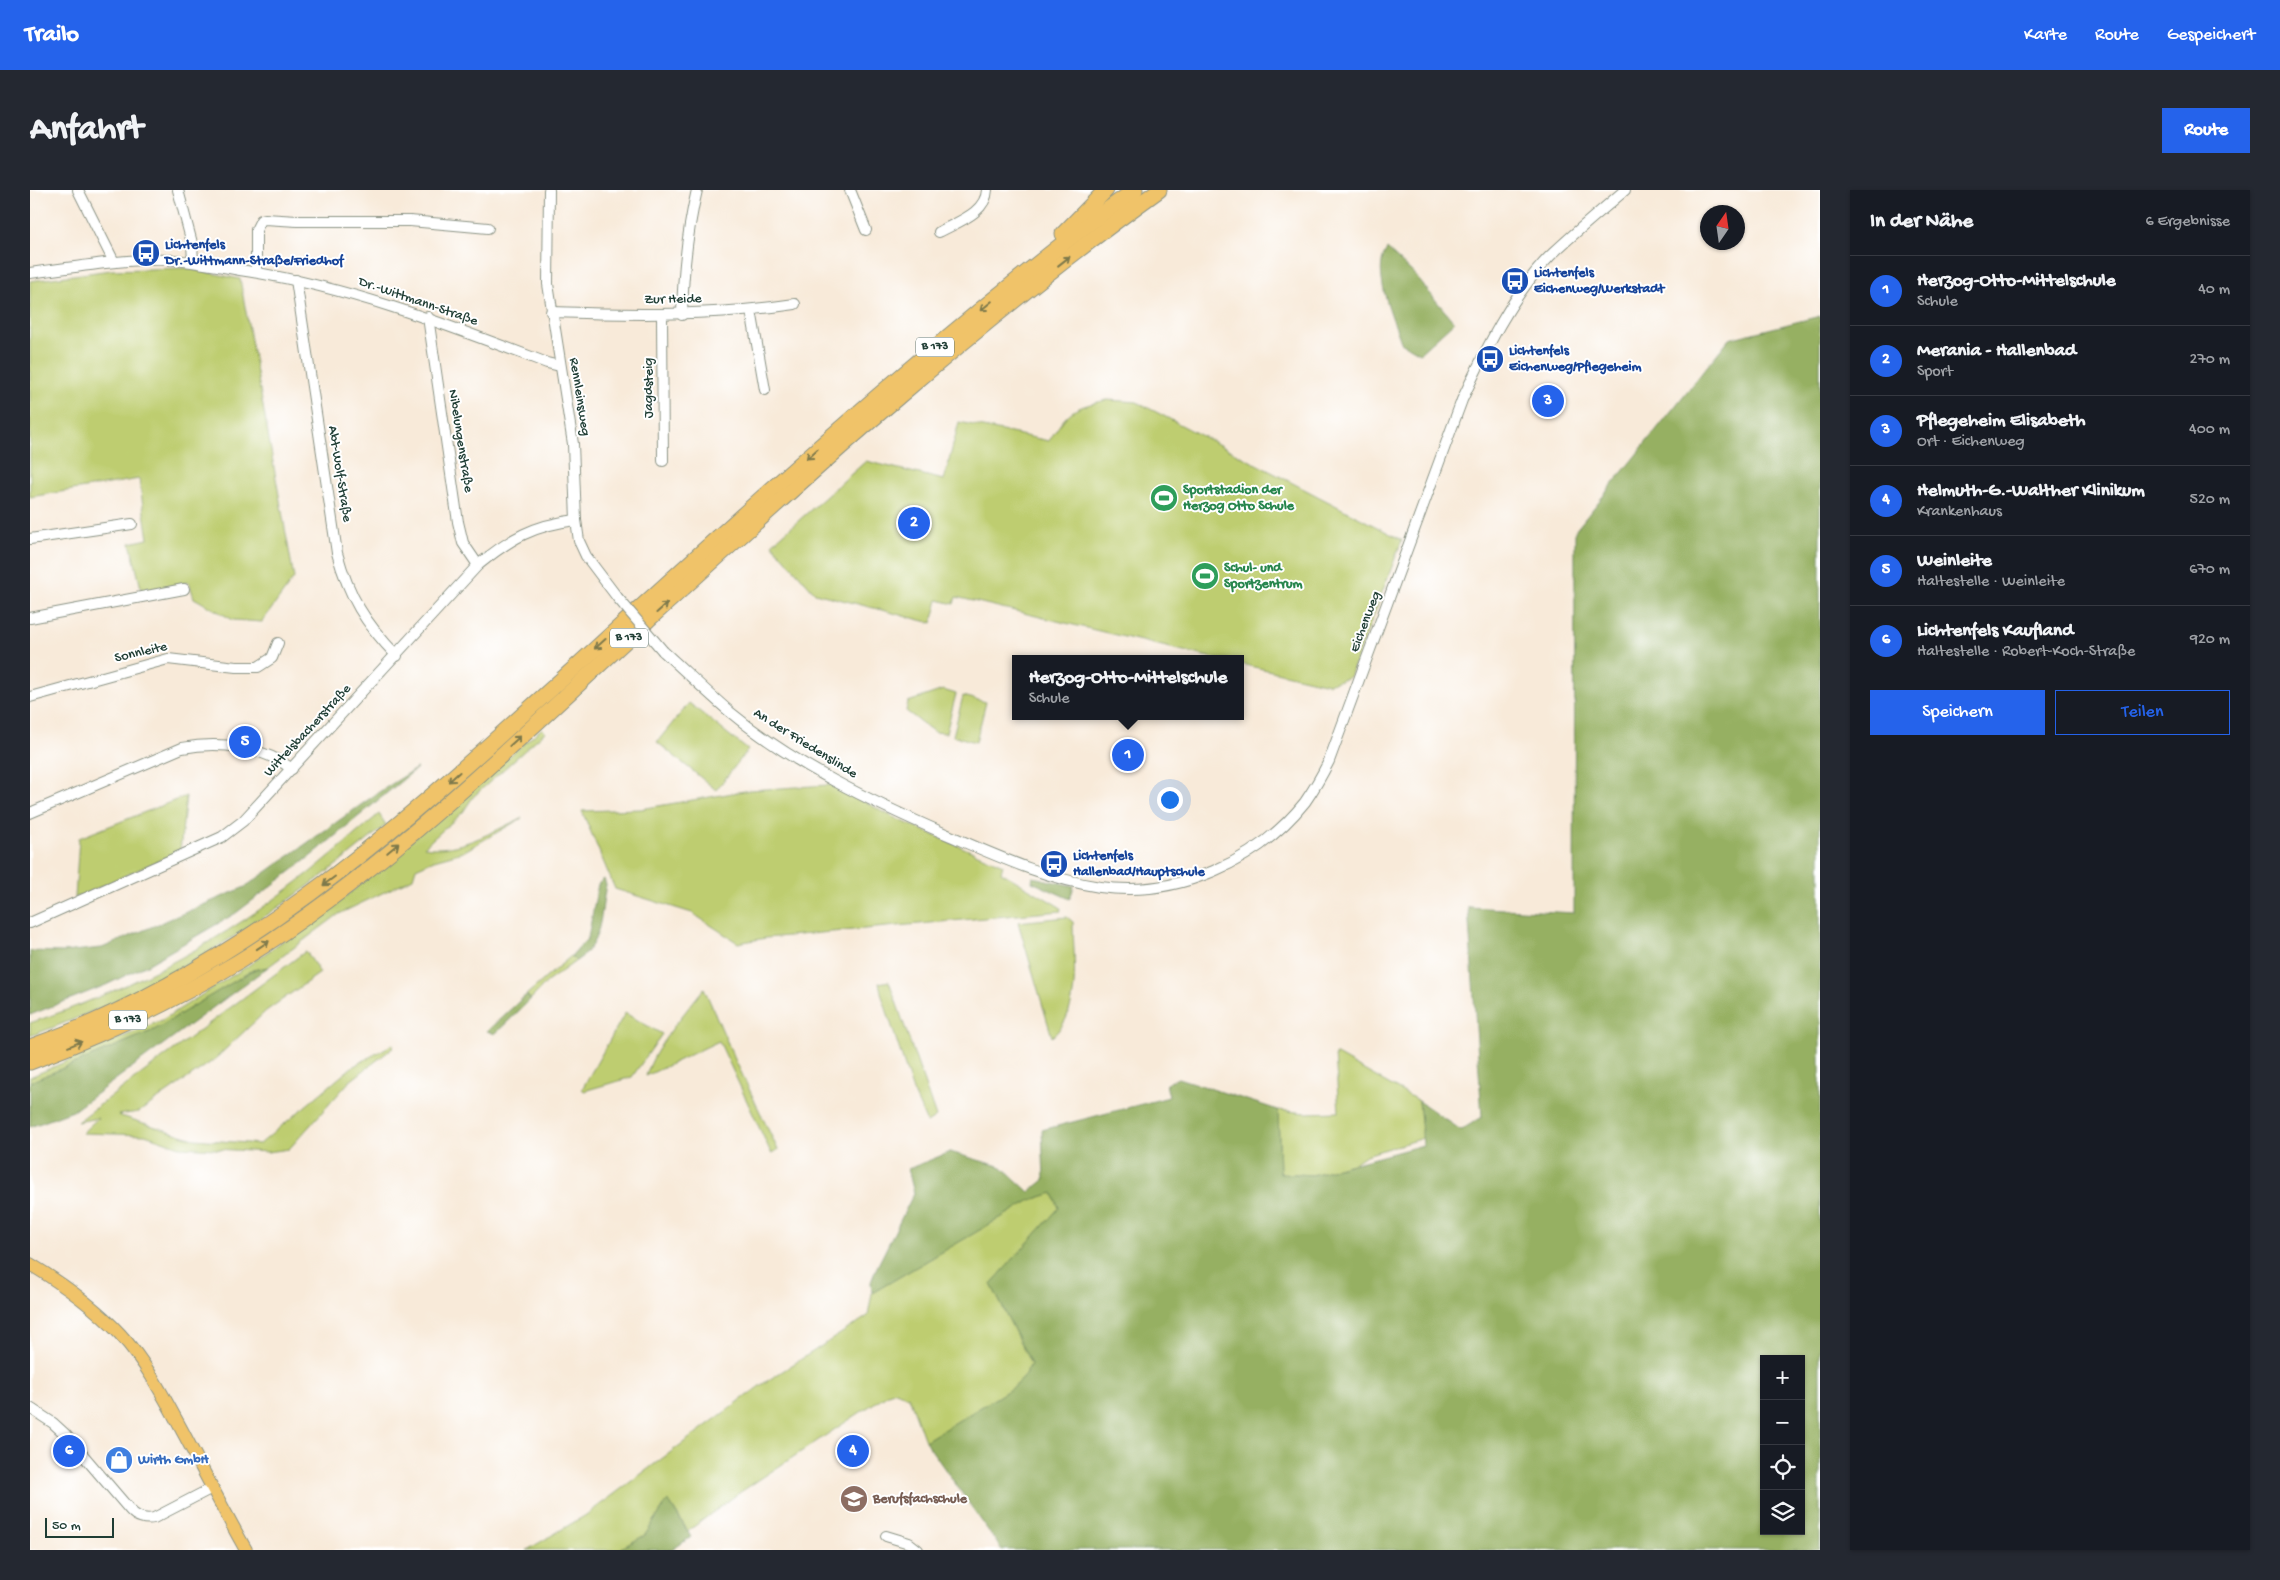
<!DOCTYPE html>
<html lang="de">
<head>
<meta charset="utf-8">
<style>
  body { margin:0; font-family:"Gochi Hand",sans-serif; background:#242831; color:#f1f3f6 }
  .controls { position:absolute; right:15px; bottom:15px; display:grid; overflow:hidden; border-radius:0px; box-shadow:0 1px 4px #0004 }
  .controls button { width:45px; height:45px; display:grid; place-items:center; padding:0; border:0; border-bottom:1px solid #363941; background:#171b24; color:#f1f3f6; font:25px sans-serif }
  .compass { position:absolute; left:1670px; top:15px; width:45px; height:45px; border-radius:50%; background:#171b24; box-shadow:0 1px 4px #0004; rotate:13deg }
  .scale { position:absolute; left:15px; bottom:12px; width:69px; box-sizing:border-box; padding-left:5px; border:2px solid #1f3d34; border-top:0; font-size:14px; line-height:18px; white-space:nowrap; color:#1f3d34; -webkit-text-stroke:4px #fff; paint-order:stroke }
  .you { position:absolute; left:1139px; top:609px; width:18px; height:18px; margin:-12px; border:4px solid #fff; border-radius:50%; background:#1a73e8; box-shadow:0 0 0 8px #1a73e833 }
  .badge { display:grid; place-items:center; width:32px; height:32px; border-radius:50%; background:#2563eb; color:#fff; font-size:16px; font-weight:700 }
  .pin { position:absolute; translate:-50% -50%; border:2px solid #fff; box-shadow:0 1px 5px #0006 }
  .popup { position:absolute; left:982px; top:465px; width:232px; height:65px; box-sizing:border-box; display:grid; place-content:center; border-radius:0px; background:#171b24; filter:drop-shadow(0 1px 4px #0005); font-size:16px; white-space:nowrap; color:#9ea1a6 }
  .popup b { font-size:19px; color:#f1f3f6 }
  .popup::after { content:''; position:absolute; left:50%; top:100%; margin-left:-10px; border:10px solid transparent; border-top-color:#171b24 }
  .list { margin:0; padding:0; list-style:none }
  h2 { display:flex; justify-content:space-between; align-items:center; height:65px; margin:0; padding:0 20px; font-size:21px }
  h2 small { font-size:16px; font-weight:400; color:#9ea1a6 }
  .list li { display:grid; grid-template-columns:32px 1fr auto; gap:15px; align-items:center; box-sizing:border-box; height:70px; padding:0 20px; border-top:1px solid #363941 }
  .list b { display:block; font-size:19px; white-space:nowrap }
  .list p { margin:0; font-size:16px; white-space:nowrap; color:#9ea1a6 }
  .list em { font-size:16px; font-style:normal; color:#9ea1a6 }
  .actions { display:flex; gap:10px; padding:15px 20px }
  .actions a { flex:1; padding:11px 0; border:1px solid #2563eb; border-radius:0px; text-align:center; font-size:18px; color:#2563eb }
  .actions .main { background:#2563eb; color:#fff }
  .icon { flex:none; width:28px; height:28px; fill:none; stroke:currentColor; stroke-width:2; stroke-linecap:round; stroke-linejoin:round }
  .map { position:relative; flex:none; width:1790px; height:1360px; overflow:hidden; border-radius:0px }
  header { display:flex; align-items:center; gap:30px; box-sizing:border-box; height:70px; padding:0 25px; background:#2563eb; color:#fff }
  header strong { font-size:24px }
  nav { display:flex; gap:28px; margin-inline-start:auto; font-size:18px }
  .intro { display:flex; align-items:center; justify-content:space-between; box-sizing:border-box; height:120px; padding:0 30px }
  h1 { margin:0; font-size:35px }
  .button { padding:12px 22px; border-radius:0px; background:#2563eb; color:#fff; font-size:18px; font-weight:700 }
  main { display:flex; gap:30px; padding:0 30px }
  aside { flex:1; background:#171b24; border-radius:0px; box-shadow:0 1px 4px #0004 }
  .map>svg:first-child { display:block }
  .green { fill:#becd70; stroke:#6e8552 }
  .forest { fill:#96b062; stroke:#5a764b; fill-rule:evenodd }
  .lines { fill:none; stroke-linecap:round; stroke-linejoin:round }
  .minor-casing { stroke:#8c9486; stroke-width:12 }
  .major-casing { stroke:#8c9486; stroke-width:14 }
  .highway-casing { stroke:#8c9486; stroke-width:17 }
  .minor { stroke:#fff; stroke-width:10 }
  .major { stroke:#f0c369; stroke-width:12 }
  .highway { stroke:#f0c369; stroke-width:15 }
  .minor-bridge-casing { stroke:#8c9486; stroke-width:12; stroke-linecap:butt }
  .minor-bridge { stroke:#fff; stroke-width:10 }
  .oneway { stroke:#7d794c }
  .labels { text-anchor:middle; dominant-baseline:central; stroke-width:4; stroke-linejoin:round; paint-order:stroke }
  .shield { fill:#fff; stroke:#627771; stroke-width:1 }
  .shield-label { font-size:12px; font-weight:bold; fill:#1f3d34 }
  .transit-label { font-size:14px; font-weight:bold; fill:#164399; stroke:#fff; text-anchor:start }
  .street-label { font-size:14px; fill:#1f3d34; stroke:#fff }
  .leisure-label { font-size:14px; font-weight:bold; fill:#27864d; stroke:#fff; text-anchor:start }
  .shop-label { font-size:14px; font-weight:bold; fill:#366cbe; stroke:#fff; text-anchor:start }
  .education-label { font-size:14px; font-weight:bold; fill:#785e54; stroke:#fff; text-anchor:start }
</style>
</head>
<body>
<header>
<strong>Trailo</strong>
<nav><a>Karte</a><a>Route</a><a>Gespeichert</a></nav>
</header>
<div class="intro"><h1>Anfahrt</h1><a class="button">Route</a></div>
<main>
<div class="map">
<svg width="1790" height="1360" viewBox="0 0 1790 1360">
  <rect width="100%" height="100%" fill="#fff"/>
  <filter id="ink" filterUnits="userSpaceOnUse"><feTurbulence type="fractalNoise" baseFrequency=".02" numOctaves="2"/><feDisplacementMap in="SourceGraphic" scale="10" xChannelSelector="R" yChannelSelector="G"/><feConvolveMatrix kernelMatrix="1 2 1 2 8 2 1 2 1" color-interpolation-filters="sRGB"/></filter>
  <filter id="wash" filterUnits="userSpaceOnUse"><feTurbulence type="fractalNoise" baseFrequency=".0096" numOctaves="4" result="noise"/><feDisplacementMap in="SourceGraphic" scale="20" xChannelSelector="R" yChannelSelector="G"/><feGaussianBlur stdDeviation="1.12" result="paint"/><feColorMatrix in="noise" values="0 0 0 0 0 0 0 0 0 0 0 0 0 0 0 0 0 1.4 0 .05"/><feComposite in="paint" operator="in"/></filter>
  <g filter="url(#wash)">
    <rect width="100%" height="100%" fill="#f8ead9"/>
    <g class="green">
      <polygon points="156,78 210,89 264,388 232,432 203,430 164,408 159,392 112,402 100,353 118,349 109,289 0,307 0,91 81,80"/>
      <path d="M1077 210 1107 212 1372 350 1320 487 1298 494 1211 474 1210 469H1187L926 407 924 414 908 410 902 433 785 403 742 354 836 271 914 290 929 232 1019 251C1038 221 1041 218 1077 210Z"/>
      <polygon points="913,500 926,504 916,543 904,542 876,521 878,512"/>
      <polygon points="933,506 956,512 946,552 923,546"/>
      <polygon points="659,513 718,560 686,600 627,552"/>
      <path d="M512 538 515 542 443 607 433 622 394 657C428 663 461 642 492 628L433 662 404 670 386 678 383 688 309 724 238 777 223 780 124 840 0 892V887L132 830 216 777 320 703Z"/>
      <polygon points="798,595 803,595 867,629 973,675 971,682 1030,717 1031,721 736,748 708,753 662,723 585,699 552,621 611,619 720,600"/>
      <polygon points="156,606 150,661 45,708 49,648"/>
      <path d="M349 624 356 635C249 725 132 799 0 846V833C92 802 180 758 258 699 290 676 319 649 349 624Z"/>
      <path d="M1037 727 1043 732C1043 768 1053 821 1022 847L988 732Z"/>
      <polygon points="276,761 290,783 236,821 184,870 109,922 88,925 164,949 230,954 322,877 363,854 364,857 319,892 259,959 238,962 150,957 115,945 52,943 68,928 47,932"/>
      <polygon points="541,766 546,771 517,792 501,809 496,805"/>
      <polygon points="859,791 906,927 897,933 883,901 852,806 849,793"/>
      <path d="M674 798 703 865 748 960 741 963 689 851 616 886C625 856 655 823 674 798Z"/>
      <polygon points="595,823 632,844 602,887 554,901 552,899"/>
      <polygon points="1305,864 1389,911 1393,948 1336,965 1323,974 1282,985 1250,983 1248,920 1276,923 1309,922"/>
      <polygon points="1023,1003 1029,1018 961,1094 1001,1174 995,1185 984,1197 895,1251 879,1207 866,1201 858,1204 709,1303 658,1341 638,1310 615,1345 588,1360 497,1360 556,1325 731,1195 838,1126 842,1103 1001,1010"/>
    </g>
    <g class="forest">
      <path d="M1357 59 1383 83 1424 132 1390 163 1371 152C1363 128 1341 81 1357 59Z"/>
      <path d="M1790 126V1360H972L895 1251 984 1197 995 1185 1001 1174 961 1094 1029 1018 1023 1003 1001 1010 842 1103 841 1092 846 1079 884 1003 878 979 920 962 972 977 999 1002 1014 990 1012 940 1139 907 1136 894 1148 888 1248 920 1250 983 1282 985 1393 955 1389 911 1431 940 1452 927 1438 717 1544 723 1545 341 1699 149ZM1734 1169H1771V1341H1734Z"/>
      <polygon points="387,578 281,666 206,723 117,775 76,795 0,825 0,761 33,762 72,758 215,697 349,602"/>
      <polygon points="1003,687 1044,696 1040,709 1002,692"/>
      <path d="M574 689 576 695C570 724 573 754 546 771L541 766 558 748 568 694Z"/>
      <polygon points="238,777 43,921 0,937 0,892 124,840 223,780"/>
      <polygon points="496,805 501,809 465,844 457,841"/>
      <polygon points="638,1310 661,1347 642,1360 588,1360 615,1345"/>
    </g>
  </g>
  <g filter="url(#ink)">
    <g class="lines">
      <defs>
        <g id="minor">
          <polyline points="48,0 84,72"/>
          <polyline points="148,0 162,53 163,72"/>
          <polyline points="519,0 518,94 543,254 546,330 549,351 556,366 587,407"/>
          <polyline points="820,0 836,40"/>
          <path d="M909 42C927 32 956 23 957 0"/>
          <polyline points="226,82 226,40 231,30 235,29 267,31 380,31 458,38"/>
          <path d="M0 83C47 77 95 68 143 70 166 72 188 76 210 80 320 97 415 134 517 173L530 176"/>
          <path d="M266 90 307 363C319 407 335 433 367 466"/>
          <polyline points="721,120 735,200"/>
          <path d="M521 122C603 125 684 126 765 114"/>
          <polyline points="632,125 633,271"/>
          <path d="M652 125C653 82 657 42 667 0"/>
          <polyline points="398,127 428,332 433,353 448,375"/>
          <polyline points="0,349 102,334"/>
          <polyline points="0,428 154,399"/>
          <path d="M633 461C655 481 677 502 700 522 764 575 842 612 918 645 967 666 1017 689 1070 697 1147 708 1227 672 1275 612 1284 599 1292 585 1299 571L1432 210C1455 161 1481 106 1520 66 1544 43 1570 22 1595 0"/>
          <polyline points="0,507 138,469 206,477 228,477 242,468 248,453"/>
          <path d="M0 623 152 558C189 551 232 556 262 579"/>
          <path d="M0 733 192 647 213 631 448 375C481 348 504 335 546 330"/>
          <path d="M0 1218 23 1233 35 1244 100 1320C106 1327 115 1330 124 1328L182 1298"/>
          <polyline points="856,1346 879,1353 888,1360"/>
        </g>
        <path id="major" d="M0 1074C33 1094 64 1116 90 1144 117 1173 136 1211 155 1246 175 1284 195 1323 216 1360"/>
        <g id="highway">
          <polyline points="1033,44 1076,0"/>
          <path d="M0 857C219 780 383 624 551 472 680 354 809 236 943 126 996 83 1049 39 1105 0"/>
          <path d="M0 872C72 845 142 812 208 772 357 680 488 549 617 431 782 281 948 130 1129 0"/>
        </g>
      </defs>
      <use href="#minor" class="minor-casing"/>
      <use href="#major" class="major-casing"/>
      <use href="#highway" class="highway-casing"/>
      <use href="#minor" class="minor"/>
      <use href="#major" class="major"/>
      <use href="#highway" class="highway"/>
      <defs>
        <polyline id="minor-bridge" points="587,407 633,461"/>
      </defs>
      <use href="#minor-bridge" class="minor-bridge-casing"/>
      <use href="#minor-bridge" class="minor-bridge"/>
    </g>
    <defs><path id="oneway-shaft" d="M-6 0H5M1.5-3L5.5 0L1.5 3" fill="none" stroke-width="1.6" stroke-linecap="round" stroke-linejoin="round" transform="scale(1.25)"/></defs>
    <g class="oneway">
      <use href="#oneway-shaft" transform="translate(1034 71) rotate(-38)"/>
      <use href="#oneway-shaft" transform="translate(956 116) rotate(141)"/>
      <use href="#oneway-shaft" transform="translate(782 264) rotate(138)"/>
      <use href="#oneway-shaft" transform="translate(632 418) rotate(-42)"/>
      <use href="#oneway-shaft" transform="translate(570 454) rotate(138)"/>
      <use href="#oneway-shaft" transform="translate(485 551) rotate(-42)"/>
      <use href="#oneway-shaft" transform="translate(424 587) rotate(138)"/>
      <use href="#oneway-shaft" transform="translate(363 658) rotate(-40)"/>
      <use href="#oneway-shaft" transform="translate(299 691) rotate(143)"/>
      <use href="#oneway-shaft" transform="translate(233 755) rotate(-34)"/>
      <use href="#oneway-shaft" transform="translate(45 854) rotate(-22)"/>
    </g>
  </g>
  <defs>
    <symbol id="bus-disc" viewBox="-11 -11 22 22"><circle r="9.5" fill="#1a4fb4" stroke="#fff"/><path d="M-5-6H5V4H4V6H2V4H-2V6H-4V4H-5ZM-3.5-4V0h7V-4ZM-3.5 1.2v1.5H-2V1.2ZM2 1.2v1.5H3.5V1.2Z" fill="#fff"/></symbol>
    <symbol id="stadium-disc" viewBox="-11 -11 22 22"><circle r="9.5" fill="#2e9e5b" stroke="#fff"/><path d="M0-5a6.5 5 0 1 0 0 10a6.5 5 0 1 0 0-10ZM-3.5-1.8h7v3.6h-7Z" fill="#fff"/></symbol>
    <symbol id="shop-disc" viewBox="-11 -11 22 22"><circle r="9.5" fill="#3f7fe0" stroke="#fff"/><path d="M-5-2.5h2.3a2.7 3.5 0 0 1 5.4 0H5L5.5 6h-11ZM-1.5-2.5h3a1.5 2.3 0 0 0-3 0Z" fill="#fff"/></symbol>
    <symbol id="school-disc" viewBox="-11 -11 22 22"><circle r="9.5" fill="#8d6e63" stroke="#fff"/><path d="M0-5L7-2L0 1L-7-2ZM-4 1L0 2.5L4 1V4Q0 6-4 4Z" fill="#fff"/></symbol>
  </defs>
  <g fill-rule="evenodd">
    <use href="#bus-disc" x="100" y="47" width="32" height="32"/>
    <use href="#bus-disc" x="1469" y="75" width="32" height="32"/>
    <use href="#bus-disc" x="1444" y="153" width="32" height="32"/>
    <use href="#stadium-disc" x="1118" y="292" width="32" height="32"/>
    <use href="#stadium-disc" x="1159" y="370" width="32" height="32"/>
    <use href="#bus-disc" x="1008" y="658" width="32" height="32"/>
    <use href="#shop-disc" x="73" y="1254" width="32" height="32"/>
    <use href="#school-disc" x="808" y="1293" width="32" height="32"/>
  </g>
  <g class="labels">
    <g class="shield">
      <rect x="886" y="147.5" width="38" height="19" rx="4"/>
      <rect x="580" y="438.5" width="38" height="19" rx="4"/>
      <rect x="79" y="820.5" width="38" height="19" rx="4"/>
    </g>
    <g class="shield-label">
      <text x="905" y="157">B 173</text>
      <text x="599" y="448">B 173</text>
      <text x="98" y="830">B 173</text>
    </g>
    <g class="transit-label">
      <text x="135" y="55">Lichtenfels<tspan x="135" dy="16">Dr.-Wittmann-Straße/Friedhof</tspan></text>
      <text x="1504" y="83">Lichtenfels<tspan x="1504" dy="16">Eichenweg/Werkstadt</tspan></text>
      <text x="1479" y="161">Lichtenfels<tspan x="1479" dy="16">Eichenweg/Pflegeheim</tspan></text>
      <text x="1043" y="666">Lichtenfels<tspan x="1043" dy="16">Hallenbad/Hauptschule</tspan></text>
    </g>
    <g class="street-label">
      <text transform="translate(643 110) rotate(-1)">Zur Heide</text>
      <text transform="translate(388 112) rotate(19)">Dr.-Wittmann-Straße</text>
      <text transform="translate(619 198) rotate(-90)">Jagdsteig</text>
      <text transform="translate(549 207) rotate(81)">Rennleinsweg</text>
      <text transform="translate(430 251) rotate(81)">Nibelungenstraße</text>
      <text transform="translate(309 284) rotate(81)">Abt-Wolf-Straße</text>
      <text transform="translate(1336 432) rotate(-69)">Eichenweg</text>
      <text transform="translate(111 463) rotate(-13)">Sonnleite</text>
      <text transform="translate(278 541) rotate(-47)">Wittelsbacherstraße</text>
      <text transform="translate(775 554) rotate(32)">An der Friedenslinde</text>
    </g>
    <g class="leisure-label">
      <text x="1153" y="300">Sportstadion der<tspan x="1153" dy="16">Herzog Otto Schule</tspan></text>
      <text x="1194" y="378">Schul- und<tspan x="1194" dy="16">Sportzentrum</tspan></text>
    </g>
    <g class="shop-label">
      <text x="108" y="1270">Wirth GmbH</text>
    </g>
    <g class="education-label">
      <text x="843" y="1309">Berufsfachschule</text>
    </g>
  </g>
</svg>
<div class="controls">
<button>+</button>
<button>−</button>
<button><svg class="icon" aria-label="locate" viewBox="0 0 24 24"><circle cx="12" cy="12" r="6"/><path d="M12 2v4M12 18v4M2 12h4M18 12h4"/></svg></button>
<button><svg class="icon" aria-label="layers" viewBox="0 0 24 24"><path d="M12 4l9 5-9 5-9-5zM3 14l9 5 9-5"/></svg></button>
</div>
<svg class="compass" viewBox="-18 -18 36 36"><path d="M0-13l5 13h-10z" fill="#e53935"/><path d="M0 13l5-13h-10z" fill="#9ea1a6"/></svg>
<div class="scale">50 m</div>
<div class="you"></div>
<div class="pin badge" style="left:1098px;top:565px">1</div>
<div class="popup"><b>Herzog-Otto-Mittelschule</b>Schule</div>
<div class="pin badge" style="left:884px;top:333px">2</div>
<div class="pin badge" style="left:1518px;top:211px">3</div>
<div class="pin badge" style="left:823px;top:1261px">4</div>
<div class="pin badge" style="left:215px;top:552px">5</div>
<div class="pin badge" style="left:39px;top:1261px">6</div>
</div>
<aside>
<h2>In der Nähe<small>6 Ergebnisse</small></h2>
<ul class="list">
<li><span class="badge">1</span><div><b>Herzog-Otto-Mittelschule</b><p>Schule</p></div><em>40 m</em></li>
<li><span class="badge">2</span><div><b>Merania - Hallenbad</b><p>Sport</p></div><em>270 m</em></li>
<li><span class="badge">3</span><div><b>Pflegeheim Elisabeth</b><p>Ort · Eichenweg</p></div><em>400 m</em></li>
<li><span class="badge">4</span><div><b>Helmuth-G.-Walther Klinikum</b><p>Krankenhaus</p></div><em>520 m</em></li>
<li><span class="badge">5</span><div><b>Weinleite</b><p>Haltestelle · Weinleite</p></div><em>670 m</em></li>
<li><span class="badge">6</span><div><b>Lichtenfels Kaufland</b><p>Haltestelle · Robert-Koch-Straße</p></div><em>920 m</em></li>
</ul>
<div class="actions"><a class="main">Speichern</a><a>Teilen</a></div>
</aside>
</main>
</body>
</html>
